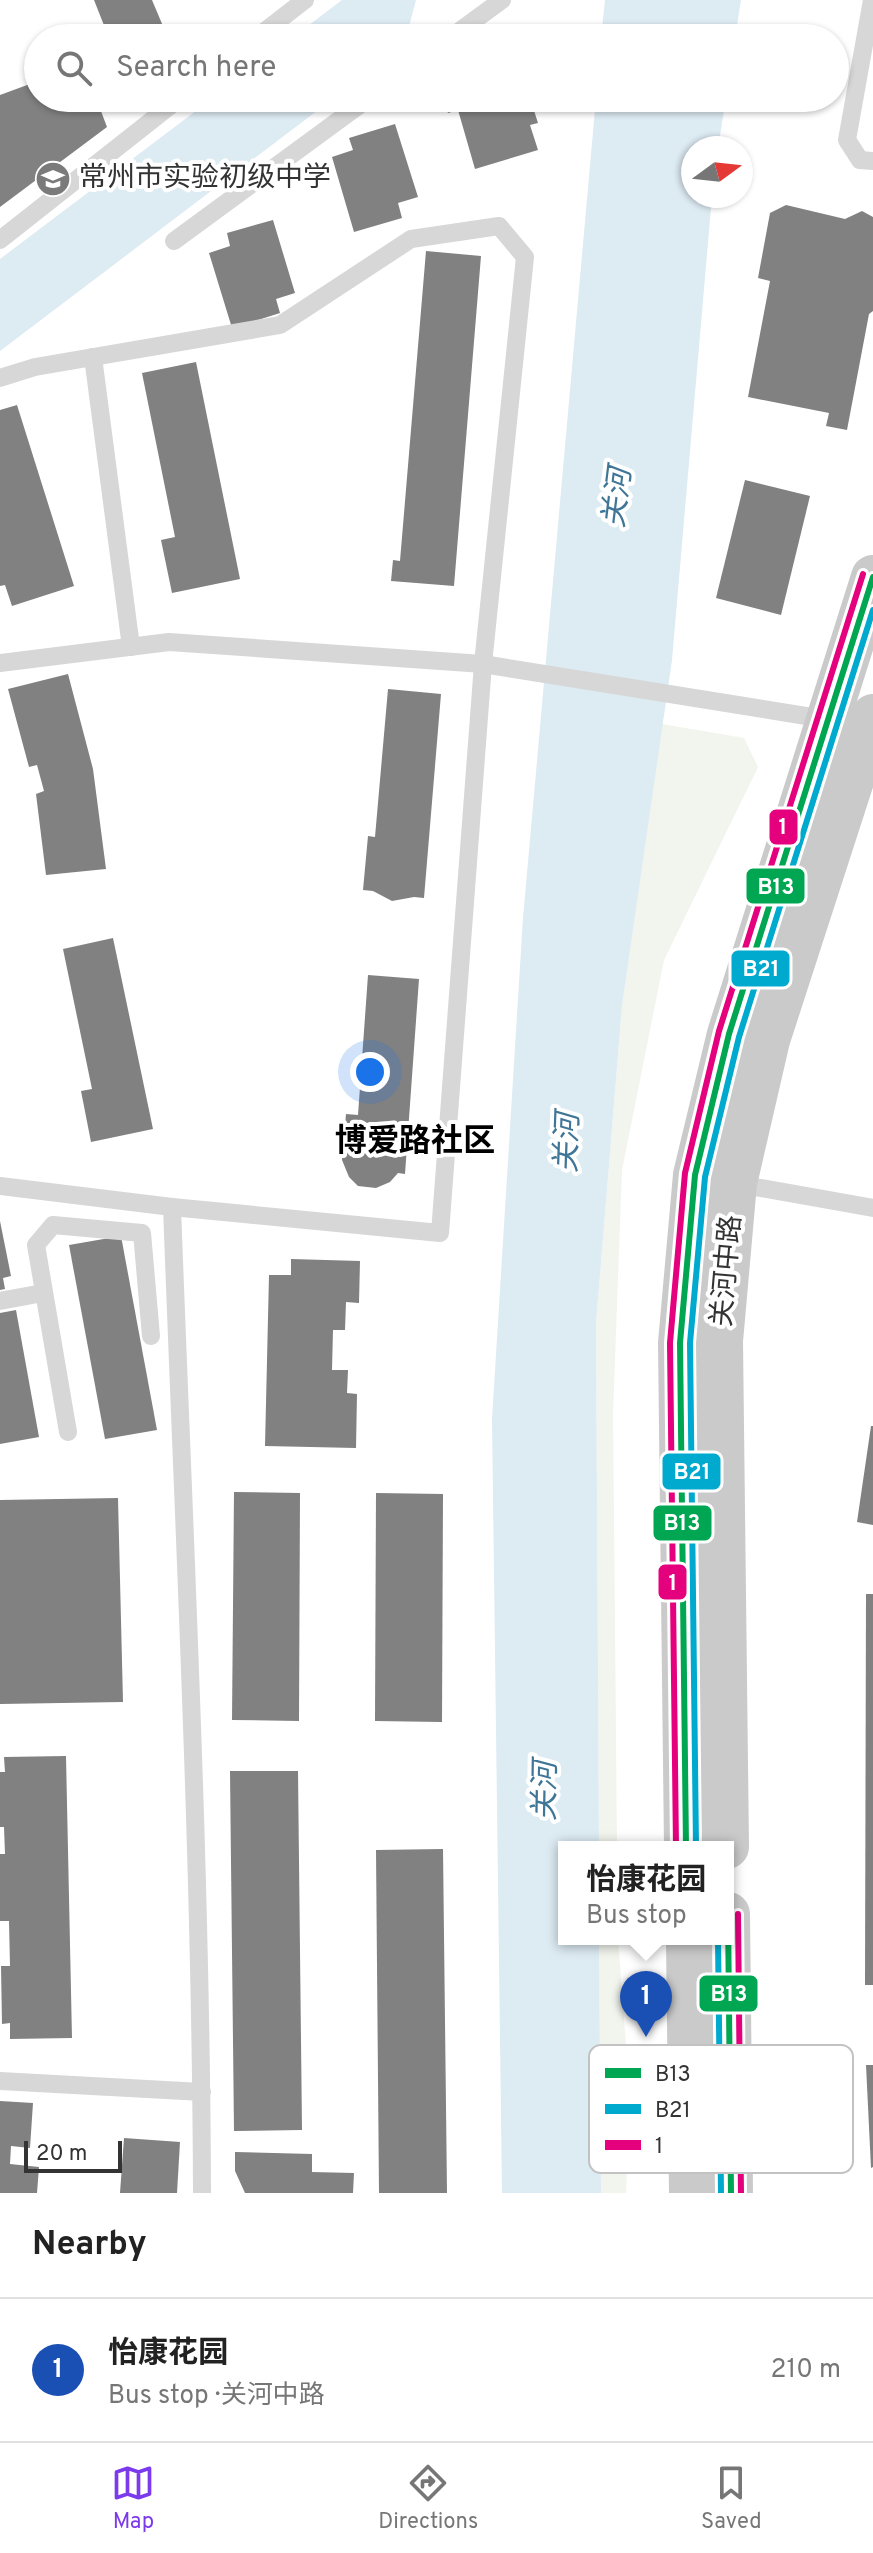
<!DOCTYPE html>
<html lang="en">
<head>
<meta charset="utf-8">
<style>
  body { margin:0; font-family:Overpass,"Noto Sans SC",sans-serif; background:#f2f2f2; color:#222 }
  .compass { position:absolute; left:681px; top:136px; width:72px; height:72px; border-radius:50%; background:#fff; box-shadow:0 2px 6px #0004; rotate:75deg }
  .scale { position:absolute; left:24px; bottom:20px; width:98px; box-sizing:border-box; padding-left:8px; border:4px solid #333; border-top:0; font-size:22px; line-height:28px; white-space:nowrap; color:#333; -webkit-text-stroke:6px #fff; paint-order:stroke }
  .you { position:absolute; left:370px; top:1072px; width:28px; height:28px; margin:-20px; border:6px solid #fff; border-radius:50%; background:#1a73e8; box-shadow:0 0 0 12px #1a73e833 }
  .badge { display:grid; place-items:center; width:52px; height:52px; border-radius:50%; background:#7c3aed; color:#fff; font-size:26px; font-weight:700 }
  .pin { position:absolute; translate:-50% -66px; filter:drop-shadow(0 2px 4px #0008) }
  .pin::after { content:''; position:absolute; top:42px; width:28px; height:24px; background:inherit; clip-path:polygon(0 0,100% 0,50% 100%) }
  .popup { position:absolute; left:558px; top:1841px; width:176px; height:104px; box-sizing:border-box; display:grid; place-content:center; border-radius:0px; background:#fff; filter:drop-shadow(0 2px 6px #0005); font-size:26px; white-space:nowrap; color:#767676 }
  .popup b { font-size:30px; color:#222 }
  .popup::after { content:''; position:absolute; left:50%; top:100%; margin-left:-16px; border:16px solid transparent; border-top-color:#fff }
  .list { margin:0; padding:0; list-style:none }
  h2 { display:flex; justify-content:space-between; align-items:center; height:104px; margin:0; padding:0 32px; font-size:34px }
  h2 small { font-size:26px; font-weight:400; color:#767676 }
  .list li { display:grid; grid-template-columns:52px 1fr auto; gap:24px; align-items:center; box-sizing:border-box; height:144px; padding:0 32px; border-top:2px solid #e0e0e0 }
  .list b { display:block; font-size:30px; white-space:nowrap }
  .list p { margin:0; font-size:26px; white-space:nowrap; color:#767676 }
  .list em { font-size:26px; font-style:normal; color:#767676 }
  .icon { flex:none; width:44px; height:44px; fill:none; stroke:currentColor; stroke-width:2; stroke-linecap:round; stroke-linejoin:round }
  .map { position:relative; flex:none; width:873px; height:2193px; overflow:hidden }
  .search { position:absolute; background:#fff; box-shadow:0 2px 6px #0004; left:24px; right:24px; top:24px; height:88px; display:flex; align-items:center; gap:20px; box-sizing:border-box; padding:0 28px; border-radius:44px; color:#767676; font-size:30px }
  .sheet { height:248px; background:#fff }
  nav { display:flex; justify-content:space-around; align-items:center; box-sizing:border-box; height:112px; border-top:2px solid #e0e0e0; background:#fff; font-size:22px; color:#767676 }
  nav a { display:grid; justify-items:center; gap:4px }
  nav .on { color:#7c3aed }
  .map>svg:first-child { display:block }
  .green { fill:#f1f5ed }
  .water { fill:#ddebf3 }
  .building { fill:#818181 }
  .lines { fill:none; stroke-linecap:round; stroke-linejoin:round }
  .service { stroke:#d7d7d7; stroke-width:18 }
  .primary { stroke:#cacaca; stroke-width:44 }
  .bus-1-casing { stroke:#fff; stroke-width:12 }
  .bus-2-casing { stroke:#fff; stroke-width:12 }
  .bus-3-casing { stroke:#fff; stroke-width:12 }
  .bus-1 { stroke:#00a651; stroke-width:6 }
  .bus-2 { stroke:#00a9ce; stroke-width:6 }
  .bus-3 { stroke:#e5007d; stroke-width:6 }
  .labels { text-anchor:middle; dominant-baseline:central; stroke-width:8; stroke-linejoin:round; paint-order:stroke }
  .poi-label { font-size:28px; fill:#333; stroke:#fff; text-anchor:start }
  .street-label { font-size:28px; fill:#333; stroke:#fff }
  .water-label { font-size:30px; font-style:italic; fill:#3f7597; stroke:#fff }
  .quarter-label { font-size:32px; font-weight:bold; fill:#000; stroke:#fff }
  .key { fill:#fff; stroke:#c2c2c2; stroke-width:2 }
  .key-label { font-size:22px; fill:#333 }
  .line-badge { stroke:#fff; stroke-width:3 }
  .badge-label { font-size:22px; text-anchor:middle; font-weight:bold; fill:#fff }
</style>
</head>
<body>
<div class="map">
<svg width="873" height="2193" viewBox="0 0 873 2193">
  <rect width="100%" height="100%" fill="#fff"/>
  <g class="green">
    <polygon points="662,724 744,738 758,767 664,960 622,1170 613,1413 617,1847 599,1847 596,1324 622,1006"/>
    <polygon points="599,1939 618,1939 630,2098 626,2193 601,2193"/>
  </g>
  <g class="water">
    <polygon points="342,0 416,0 406,38 292,38"/>
    <polygon points="605,0 741,0 735,38 601,38"/>
    <polygon points="213,98 334,98 0,351 0,259"/>
    <polygon points="596,98 726,98 718,148 693,148 693,196 712,196 672,660 622,1006 596,1324 599,1847 564,1847 564,1939 599,1939 601,2193 502,2193 492,1419 523,918"/>
  </g>
  <g class="building">
    <polygon points="94,0 152,0 168,38 109,38"/>
    <polygon points="38,81 38,98 96,98 107,127 0,207 0,95"/>
    <polygon points="443,98 530,98 538,123 530,125 538,150 475,169 458,110 448,113"/>
    <polygon points="395,124 418,197 398,203 402,218 354,232 332,157 353,150 349,138"/>
    <polygon points="786,205 845,219 862,211 873,217 873,311 869,314 847,430 826,426 829,413 748,397 770,281 758,278 770,213"/>
    <polygon points="273,220 295,293 276,299 280,313 232,328 209,253 230,246 227,233"/>
    <polygon points="426,251 481,256 454,586 391,581 393,560 400,561"/>
    <polygon points="196,362 240,579 172,593 161,540 175,537 142,373"/>
    <polygon points="17,405 74,586 12,606 5,585 0,586 0,410"/>
    <polygon points="745,480 810,496 781,615 716,598"/>
    <polygon points="68,674 93,769 106,869 46,875 36,794 44,791 37,765 29,767 8,689"/>
    <polygon points="388,689 441,694 424,898 414,897 392,901 373,891 363,890 368,836 375,837"/>
    <polygon points="113,938 153,1129 91,1142 81,1091 92,1089 63,949"/>
    <polygon points="368,975 419,979 405,1174 398,1173 390,1182 376,1188 358,1186 349,1177 342,1160 346,1114 358,1115"/>
    <polygon points="0,1221 11,1276 3,1278 5,1289 0,1290"/>
    <polygon points="121,1236 157,1430 105,1439 69,1245"/>
    <polygon points="291,1259 360,1261 359,1303 346,1302 345,1330 333,1330 332,1370 348,1370 347,1393 357,1394 356,1448 265,1446 269,1275 291,1275"/>
    <polygon points="16,1310 39,1437 0,1444 0,1313"/>
    <polygon points="871,1426 873,1426 873,1525 857,1522"/>
    <polygon points="234,1492 300,1493 299,1721 232,1720"/>
    <polygon points="376,1493 443,1494 442,1722 375,1721"/>
    <polygon points="118,1498 123,1702 0,1704 0,1500"/>
    <polygon points="866,1594 873,1594 873,1985 865,1985"/>
    <polygon points="66,1756 72,2038 10,2039 10,2023 2,2024 1,1966 10,1966 9,1921 0,1921 0,1854 5,1854 4,1827 0,1827 0,1772 5,1772 4,1757"/>
    <polygon points="230,1771 298,1771 302,2130 234,2131"/>
    <polygon points="443,1849 447,2193 379,2193 376,1850"/>
    <polygon points="866,2065 873,2065 873,2167 871,2168"/>
    <polygon points="0,2101 33,2103 30,2148 11,2146 10,2164 39,2167 37,2193 0,2193"/>
    <polygon points="124,2138 180,2142 177,2193 120,2193"/>
    <polygon points="235,2152 312,2154 312,2172 354,2173 353,2193 245,2193 235,2171"/>
  </g>
  <g class="lines">
    <g class="service">
      <polyline points="872,0 847,140 860,160 873,161"/>
      <polyline points="256,38 305,0"/>
      <polyline points="450,38 502,0"/>
      <polyline points="0,240 180,98"/>
      <polyline points="174,241 369,98"/>
      <polyline points="93,357 131,647"/>
      <polyline points="0,378 35,367 280,325 411,239 499,226 525,257 483,664 440,1233 172,1207 0,1186"/>
      <polyline points="0,663 169,642 483,664 831,720"/>
      <polyline points="733,1183 873,1208"/>
      <path d="M172 1207C184 1535 201 1864 202 2193"/>
      <polyline points="0,1301 43,1293"/>
      <polyline points="68,1432 36,1245 53,1225 142,1233 151,1336"/>
      <polyline points="0,2081 202,2092"/>
    </g>
    <g class="primary">
      <polyline points="686,1847 680,1343 695,1175 729,1034 873,577"/>
      <polyline points="727,1847 721,1341 735,1183 768,1040 873,716"/>
      <polyline points="728,1914 731,2193"/>
      <polyline points="688,1939 691,2193"/>
    </g>
    <defs>
      <g id="bus-1">
        <polyline points="686,1847 680,1343 695,1175 729,1034 873,577"/>
        <polyline points="728,1914 731,2193"/>
      </g>
      <g id="bus-2">
        <polyline points="696,1847 690,1343 705,1177 739,1037 873,610"/>
        <polyline points="718,1939 721,2193"/>
      </g>
      <g id="bus-3">
        <polyline points="676,1847 670,1343 685,1173 719,1031 863,574"/>
        <polyline points="738,1914 741,2193"/>
      </g>
    </defs>
    <use href="#bus-1" class="bus-1-casing"/>
    <use href="#bus-2" class="bus-2-casing"/>
    <use href="#bus-3" class="bus-3-casing"/>
    <use href="#bus-1" class="bus-1"/>
    <use href="#bus-2" class="bus-2"/>
    <use href="#bus-3" class="bus-3"/>
  </g>
  <defs>
    <symbol id="school-disc" viewBox="-11 -11 22 22"><circle r="9.5" fill="#7a7a7a" stroke="#fff"/><path d="M0-5L7-2L0 1L-7-2ZM-4 1L0 2.5L4 1V4Q0 6-4 4Z" fill="#fff"/></symbol>
  </defs>
  <g fill-rule="evenodd">
    <use href="#school-disc" x="33" y="159" width="40" height="40"/>
  </g>
  <g class="labels">
    <g class="poi-label">
      <text x="79" y="179">常州市实验初级中学</text>
    </g>
    <g class="street-label">
      <text transform="translate(728 1271) rotate(-85)">关河中路</text>
    </g>
    <g class="water-label">
      <text transform="translate(619 498) rotate(-83)">关河</text>
      <text transform="translate(569 1143) rotate(-88)">关河</text>
      <text transform="translate(547 1791) rotate(-89)">关河</text>
    </g>
    <g class="quarter-label">
      <text x="415" y="1143">博爱路社区</text>
    </g>
  </g>
  <rect x="589" y="2045" width="264" height="128" rx="12" class="key"/>
  <rect x="605" y="2068" width="36" height="10" fill="#00a651"/>
  <rect x="605" y="2104" width="36" height="10" fill="#00a9ce"/>
  <rect x="605" y="2140" width="36" height="10" fill="#e5007d"/>
  <g class="key-label">
    <text x="655" y="2081">B13</text>
    <text x="655" y="2117">B21</text>
    <text x="655" y="2153">1</text>
  </g>
  <g class="line-badge">
    <rect x="768" y="808" width="31" height="38" rx="8" fill="#e5007d"/>
    <rect x="745" y="867" width="61" height="38" rx="8" fill="#00a651"/>
    <rect x="730" y="949" width="61" height="39" rx="8" fill="#00a9ce"/>
    <rect x="661" y="1452" width="61" height="39" rx="8" fill="#00a9ce"/>
    <rect x="652" y="1504" width="61" height="38" rx="8" fill="#00a651"/>
    <rect x="657" y="1563" width="31" height="38" rx="8" fill="#e5007d"/>
    <rect x="698" y="1974" width="61" height="39" rx="8" fill="#00a651"/>
  </g>
  <g class="badge-label">
    <text x="783" y="834">1</text>
    <text x="776" y="894">B13</text>
    <text x="761" y="976">B21</text>
    <text x="692" y="1479">B21</text>
    <text x="682" y="1530">B13</text>
    <text x="673" y="1590">1</text>
    <text x="729" y="2001">B13</text>
  </g>
</svg>
<svg class="compass" viewBox="-18 -18 36 36"><path d="M0-13l5 13h-10z" fill="#e53935"/><path d="M0 13l5-13h-10z" fill="#767676"/></svg>
<div class="scale">20 m</div>
<div class="you"></div>
<div class="pin badge" style="left:646px;top:2037px;background:#1a4fb4">1</div>
<div class="popup"><b>怡康花园</b>Bus stop</div>
<div class="search"><svg class="icon" aria-label="search" viewBox="0 0 24 24"><circle cx="10" cy="10" r="6"/><path d="M15 15l6 6"/></svg>Search here</div>
</div>
<section class="sheet">
<h2>Nearby<small></small></h2>
<ul class="list">
<li><span class="badge" style="background:#1a4fb4">1</span><div><b>怡康花园</b><p>Bus stop · 关河中路</p></div><em>210 m</em></li>
</ul>
</section>
<nav>
<a class="on"><svg class="icon" aria-label="map" viewBox="0 0 24 24"><path d="M3 6l6-2 6 2 6-2v14l-6 2-6-2-6 2zM9 4v14M15 6v14"/></svg>Map</a>
<a><svg class="icon" aria-label="directions" viewBox="0 0 24 24"><path d="M12 3l9 9-9 9-9-9zM9 14v-3h6M13 9l2 2-2 2"/></svg>Directions</a>
<a><svg class="icon" aria-label="saved" viewBox="0 0 24 24"><path d="M7 4h10v16l-5-4-5 4z"/></svg>Saved</a>
</nav>
</body>
</html>
